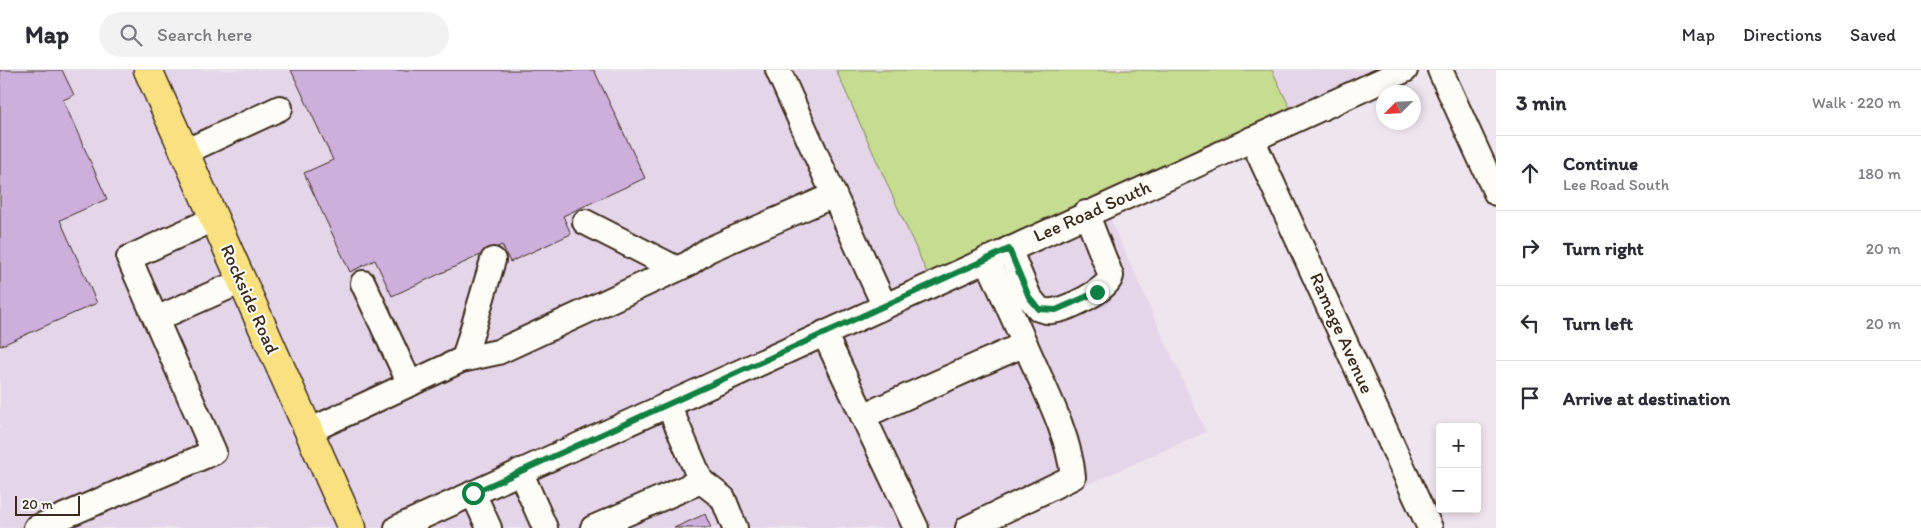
<!DOCTYPE html>
<html lang="en">
<head>
<meta charset="utf-8">
<style>
  body { margin:0; font-family:Itim,sans-serif; background:#f2f2f3; color:#2b2b33 }
  .controls { position:absolute; right:15px; bottom:15px; display:grid; overflow:hidden; border-radius:5px; box-shadow:0 2px 8px #0003 }
  .controls button { width:45px; height:45px; display:grid; place-items:center; padding:0; border:0; border-bottom:1px solid #e1e1e2; background:#fff; color:#2b2b33; font:25px sans-serif }
  .compass { position:absolute; left:1376px; top:15px; width:45px; height:45px; border-radius:50%; background:#fff; box-shadow:0 2px 8px #0003; rotate:246deg }
  .scale { position:absolute; left:15px; bottom:12px; width:65px; box-sizing:border-box; padding-left:5px; border:2px solid #3b2a1e; border-top:0; font-size:14px; line-height:18px; white-space:nowrap; color:#3b2a1e; -webkit-text-stroke:4px #fdfcf7; paint-order:stroke }
  .stop { position:absolute; width:15px; height:15px; margin:-11px; border:4px solid #0b8043; border-radius:50%; background:#fff }
  .stop.end { background:#0b8043; border-color:#fff; box-shadow:0 1px 5px #0008 }
  .list { margin:0; padding:0; list-style:none }
  h2 { display:flex; justify-content:space-between; align-items:center; height:65px; margin:0; padding:0 20px; font-size:21px }
  h2 small { font-size:16px; font-weight:400; color:#7c7c81 }
  .list li { display:grid; grid-template-columns:32px 1fr auto; gap:15px; align-items:center; box-sizing:border-box; height:75px; padding:0 20px; border-top:1px solid #e1e1e2 }
  .list b { display:block; font-size:19px; white-space:nowrap }
  .list p { margin:0; font-size:16px; white-space:nowrap; color:#7c7c81 }
  .list em { font-size:16px; font-style:normal; color:#7c7c81 }
  .icon { flex:none; width:28px; height:28px; fill:none; stroke:currentColor; stroke-width:2; stroke-linecap:round; stroke-linejoin:round }
  .map { position:relative; flex:none; width:1496px; height:458px; overflow:hidden }
  header { display:flex; align-items:center; gap:30px; box-sizing:border-box; height:70px; padding:0 25px; background:#fff; border-bottom:1px solid #e1e1e2 }
  header strong { font-size:24px }
  nav { display:flex; gap:28px; margin-inline-start:auto; font-size:18px }
  .search { width:350px; height:45px; background:#f2f2f3; display:flex; align-items:center; gap:12px; box-sizing:border-box; padding:0 18px; border-radius:28px; color:#7c7c81; font-size:19px }
  main { display:flex }
  aside { flex:1; background:#fff }
  .map>svg:first-child { display:block }
  .built { fill:#e5d5e9 }
  .green { fill:#c5dc91; stroke:#808358 }
  .building { fill:#cdafdc; stroke:#3b2a1e }
  .lines { fill:none; stroke-linecap:round; stroke-linejoin:round }
  .minor-casing { stroke:#3b2a1e; stroke-width:28 }
  .major-casing { stroke:#3b2a1e; stroke-width:31 }
  .minor { stroke:#fdfcf7; stroke-width:24 }
  .major { stroke:#f9e181; stroke-width:28 }
  .route { stroke:#0b8043; stroke-width:6 }
  .labels { text-anchor:middle; dominant-baseline:central; stroke-width:4; stroke-linejoin:round; paint-order:stroke }
  .street-label { font-size:19px; fill:#3b2a1e; stroke:#fdfcf7 }
</style>
</head>
<body>
<header>
<strong>Map</strong>
<div class="search"><svg class="icon" aria-label="search" viewBox="0 0 24 24"><circle cx="10" cy="10" r="6"/><path d="M15 15l6 6"/></svg>Search here</div>
<nav><a>Map</a><a>Directions</a><a>Saved</a></nav>
</header>
<main>
<div class="map">
<svg width="1496" height="458" viewBox="0 0 1496 458">
  <rect width="100%" height="100%" fill="#efe5ef"/>
  <filter id="ink" filterUnits="userSpaceOnUse"><feTurbulence type="fractalNoise" baseFrequency=".02" numOctaves="2"/><feDisplacementMap in="SourceGraphic" scale="10" xChannelSelector="R" yChannelSelector="G"/><feConvolveMatrix kernelMatrix="1 2 1 2 8 2 1 2 1" color-interpolation-filters="sRGB"/></filter>
  <g filter="url(#ink)">
    <g class="built">
      <polygon points="0,0 836,0 932,214 1104,135 1206,362 989,458 0,458"/>
      <polygon points="1272,0 1405,0 1295,49"/>
    </g>
    <polygon class="green" points="836,0 1272,0 1295,49 932,214"/>
    <g class="building">
      <polygon points="0,0 62,0 74,25 63,30 107,129 60,150 97,233 0,276"/>
      <polygon points="291,0 594,0 645,108 563,146 571,164 510,192 502,175 392,226 375,190 350,202 304,103 333,90"/>
      <polygon points="705,444 711,458 674,458"/>
    </g>
    <g class="lines">
      <defs>
        <g id="minor">
          <polyline points="778,0 834,125"/>
          <polyline points="1440,0 1496,123"/>
          <polyline points="1252,69 1430,458"/>
          <polyline points="185,82 280,38"/>
          <polyline points="585,152 677,199"/>
          <path d="M1009 179 1029 227 1039 239C1043 240 1047 242 1051 241 1065 241 1108 220 1111 206L1086 143"/>
          <polyline points="363,213 410,314"/>
          <polyline points="156,249 242,211"/>
          <polyline points="824,263 863,346 1025,274 987,189"/>
          <polyline points="464,289 493,190"/>
          <polyline points="863,346 916,458"/>
          <polyline points="309,361 461,290 498,282 688,194 708,180 834,125 884,235"/>
          <polyline points="520,401 545,458"/>
          <polyline points="701,411 723,428 735,458"/>
          <polyline points="473,423 489,458"/>
          <polyline points="36,458 214,382 129,188 214,149"/>
          <polyline points="397,458 1405,0"/>
          <polyline points="593,458 701,411 668,334"/>
          <path d="M968 458 1073 407C1069 363 1042 314 1025 274"/>
        </g>
        <polyline id="major" points="148,0 352,458"/>
      </defs>
      <use href="#minor" class="minor-casing"/>
      <use href="#major" class="major-casing"/>
      <use href="#minor" class="minor"/>
      <use href="#major" class="major"/>
    </g>
  </g>
  <g class="lines" filter="url(#ink)">
    <polyline class="route" points="473,423 1009,179 1029,227 1039,239 1056,240 1097,222"/>
  </g>
  <g class="labels">
    <g class="street-label">
      <text transform="translate(1092 141) rotate(-24)">Lee Road South</text>
      <text transform="translate(250 229) rotate(66)">Rockside Road</text>
      <text transform="translate(1342 263) rotate(66)">Ramage Avenue</text>
    </g>
  </g>
</svg>
<div class="controls">
<button>+</button>
<button>−</button>
</div>
<svg class="compass" viewBox="-18 -18 36 36"><path d="M0-13l5 13h-10z" fill="#e53935"/><path d="M0 13l5-13h-10z" fill="#7c7c81"/></svg>
<div class="scale">20 m</div>
<div class="stop" style="left:473px;top:423px"></div>
<div class="stop end" style="left:1097px;top:222px"></div>
</div>
<aside>
<h2>3 min<small>Walk · 220 m</small></h2>
<ul class="list">
<li><svg class="icon" aria-label="ahead" viewBox="0 0 24 24"><path d="M12 20V5M6 11l6-6 6 6"/></svg><div><b>Continue</b><p>Lee Road South</p></div><em>180 m</em></li>
<li><svg class="icon" aria-label="right" viewBox="0 0 24 24"><path d="M7 20v-9h11M14 6l5 5-5 5"/></svg><div><b>Turn right</b></div><em>20 m</em></li>
<li><svg class="icon" aria-label="left" viewBox="0 0 24 24"><path d="M17 20v-9H6M10 6l-5 5 5 5"/></svg><div><b>Turn left</b></div><em>20 m</em></li>
<li><svg class="icon" aria-label="arrive" viewBox="0 0 24 24"><path d="M6 21V4h12l-3 4 3 4H6"/></svg><div><b>Arrive at destination</b></div></li>
</ul>
</aside>
</main>
</body>
</html>
